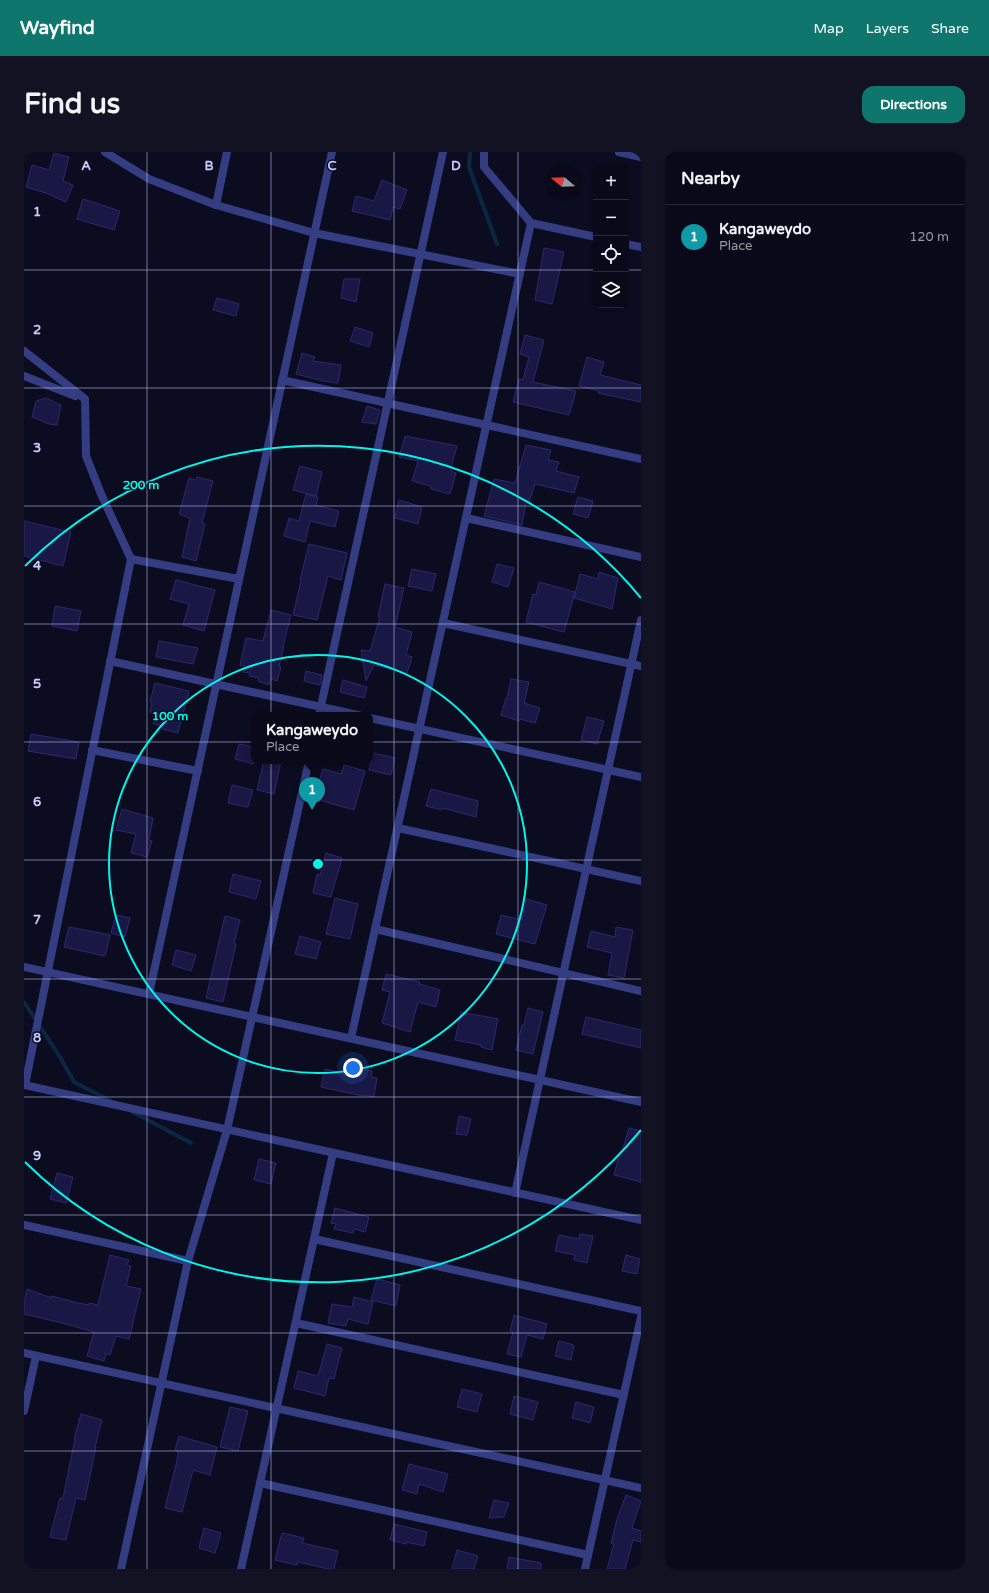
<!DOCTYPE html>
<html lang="en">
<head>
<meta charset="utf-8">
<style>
  body { margin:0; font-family:"Varela Round",sans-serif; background:#121222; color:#f1f3f6 }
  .controls { position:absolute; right:12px; top:12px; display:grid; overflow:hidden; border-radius:8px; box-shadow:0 1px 3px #0004 }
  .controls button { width:36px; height:36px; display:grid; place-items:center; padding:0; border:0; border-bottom:1px solid #292a38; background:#090919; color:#f1f3f6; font:20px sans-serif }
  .compass { position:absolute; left:521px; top:12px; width:36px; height:36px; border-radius:50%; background:#090919; box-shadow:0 1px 3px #0004; rotate:289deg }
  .you { position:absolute; left:329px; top:916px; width:14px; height:14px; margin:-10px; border:3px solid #fff; border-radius:50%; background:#1a73e8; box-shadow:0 0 0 6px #1a73e833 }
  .badge { display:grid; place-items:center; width:26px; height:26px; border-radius:50%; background:#0f766e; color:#fff; font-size:13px; font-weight:700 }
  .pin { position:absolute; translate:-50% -33px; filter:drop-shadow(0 1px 2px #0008) }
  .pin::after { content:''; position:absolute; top:21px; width:14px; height:12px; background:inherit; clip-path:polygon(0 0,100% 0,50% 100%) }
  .popup { position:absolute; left:227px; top:560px; width:122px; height:52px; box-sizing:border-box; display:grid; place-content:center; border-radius:8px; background:#090919; filter:drop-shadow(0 1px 3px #0005); font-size:13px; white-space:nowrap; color:#999aa2 }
  .popup b { font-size:15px; color:#f1f3f6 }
  .popup::after { content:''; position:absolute; left:50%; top:100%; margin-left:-8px; border:8px solid transparent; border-top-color:#090919 }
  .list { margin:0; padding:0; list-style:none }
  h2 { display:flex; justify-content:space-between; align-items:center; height:52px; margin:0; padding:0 16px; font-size:17px }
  h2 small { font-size:13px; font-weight:400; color:#999aa2 }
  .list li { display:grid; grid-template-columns:26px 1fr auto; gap:12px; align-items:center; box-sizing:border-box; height:64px; padding:0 16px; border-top:1px solid #292a38 }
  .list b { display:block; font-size:15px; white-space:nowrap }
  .list p { margin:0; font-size:13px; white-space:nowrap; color:#999aa2 }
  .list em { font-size:13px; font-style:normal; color:#999aa2 }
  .icon { flex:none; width:22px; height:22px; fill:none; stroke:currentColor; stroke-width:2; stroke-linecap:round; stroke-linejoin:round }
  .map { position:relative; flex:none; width:617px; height:1417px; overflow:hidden; border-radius:12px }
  header { display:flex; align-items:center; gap:24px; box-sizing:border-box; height:56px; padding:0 20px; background:#0f766e; color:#fff }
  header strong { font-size:19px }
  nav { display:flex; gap:22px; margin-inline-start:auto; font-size:14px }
  .intro { display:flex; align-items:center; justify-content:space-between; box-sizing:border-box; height:96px; padding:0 24px }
  h1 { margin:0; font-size:28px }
  .button { padding:10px 18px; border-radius:12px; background:#0f766e; color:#fff; font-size:14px; font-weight:700 }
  main { display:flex; gap:24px; padding:0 24px }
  aside { flex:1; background:#090919; border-radius:12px; box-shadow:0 1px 3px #0004 }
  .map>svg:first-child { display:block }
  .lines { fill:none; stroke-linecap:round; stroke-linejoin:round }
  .stream { stroke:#092743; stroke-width:4 }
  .building { fill:#191743; stroke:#2b2870 }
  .street { stroke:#343d82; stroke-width:8 }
  .grid { fill:none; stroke:#cbcdff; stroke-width:1; stroke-opacity:0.55 }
  .ring { fill:none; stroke:#00f6e9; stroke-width:2 }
  .grid-label { font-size:13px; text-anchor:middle; font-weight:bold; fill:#cbcdff; stroke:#0c0c21; stroke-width:3; stroke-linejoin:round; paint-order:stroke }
  .centre { fill:#00f6e9; stroke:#0c0c21; stroke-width:2 }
  .ring-label { font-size:12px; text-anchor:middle; font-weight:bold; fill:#00f6e9; stroke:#0c0c21; stroke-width:3; stroke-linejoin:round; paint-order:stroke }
</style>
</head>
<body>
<header>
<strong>Wayfind</strong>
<nav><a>Map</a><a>Layers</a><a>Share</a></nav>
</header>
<div class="intro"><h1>Find us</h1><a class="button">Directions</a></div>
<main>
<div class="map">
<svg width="617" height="1417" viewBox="0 0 617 1417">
  <rect width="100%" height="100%" fill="#0c0c21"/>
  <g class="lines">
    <g class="stream">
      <polyline points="446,0 445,15 473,92"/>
      <polyline points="0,850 36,905 50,930 87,949"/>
      <polyline points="107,959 167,991"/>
    </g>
  </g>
  <g class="building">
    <polygon points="30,1 45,5 39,29 49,33 42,50 22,41 2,35 8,13 25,18"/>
    <polygon points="358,28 383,38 376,57 369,55 366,68 328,59 332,44 350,49"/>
    <polygon points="59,47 96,59 90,78 53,67"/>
    <polygon points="520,96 540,100 528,152 511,148"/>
    <polygon points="320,127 336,127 332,150 317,146"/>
    <polygon points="193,146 215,152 212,164 189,158"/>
    <polygon points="331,175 349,181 345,195 326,189"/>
    <polygon points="501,183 520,188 509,230 552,239 545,263 489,250 495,227 499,228 505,205 496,202"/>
    <polygon points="278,201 291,205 289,209 317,213 314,231 299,229 272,222"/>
    <polygon points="563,205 580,210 576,223 617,233 617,250 574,241 575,239 555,234"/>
    <polygon points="22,246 37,253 33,273 25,272 8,265 12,249"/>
    <polygon points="343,254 356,258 352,272 338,270"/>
    <polygon points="381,284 433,294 426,319 432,321 426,342 407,337 407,334 388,329 394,309 375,305"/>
    <polygon points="502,293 527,298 524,308 535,310 532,319 555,325 550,341 511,332 505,350 502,350 498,373 460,364 470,327 491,331"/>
    <polygon points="276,314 298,320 292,344 269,338"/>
    <polygon points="173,325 189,329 178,371 181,372 172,409 158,405 166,366 155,362 165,326 172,328"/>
    <polygon points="282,342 294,345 292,353 315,359 311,375 286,369 281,390 260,384 265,366 275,369"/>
    <polygon points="554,345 569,349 564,366 549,362"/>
    <polygon points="375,348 398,355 394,372 371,366"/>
    <polygon points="0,369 47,380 39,414 0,404"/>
    <polygon points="285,392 323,401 317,428 304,424 293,468 269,463 277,429 276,428"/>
    <polygon points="473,412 490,416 484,435 468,430"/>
    <polygon points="388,417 412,422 408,439 384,434"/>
    <polygon points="575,420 594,426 588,457 550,446 556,422 574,427"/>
    <polygon points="152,428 191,438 180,479 159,473 165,452 146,447"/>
    <polygon points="515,430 551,440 540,480 502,470 509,442 512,443"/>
    <polygon points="361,432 380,436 371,475 388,480 382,503 388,505 383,521 350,513 342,529 337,498 346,499 356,465 354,465"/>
    <polygon points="31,454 57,459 53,479 28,474"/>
    <polygon points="247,458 267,463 259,494 260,494 255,514 257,515 253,529 247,527 245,533 234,529 235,526 225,524 226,521 219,520 220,514 216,513 222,486 239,489"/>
    <polygon points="135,489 174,496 169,512 132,505"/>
    <polygon points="282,519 298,523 296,533 280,529"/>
    <polygon points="487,527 505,530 500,551 516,556 511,571 496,567 495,569 477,563 482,546 483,546"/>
    <polygon points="319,528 343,535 340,546 316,540"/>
    <polygon points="131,531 165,539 154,581 138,577 139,574 129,572 132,561 126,560 128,551 126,550"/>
    <polygon points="563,565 580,569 573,592 557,588"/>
    <polygon points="7,582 55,590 52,607 4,599"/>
    <polygon points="215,592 230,595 230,612 211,607"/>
    <polygon points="349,601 371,606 367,623 345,618"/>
    <polygon points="240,609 257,609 250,642 233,638"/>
    <polygon points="320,613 341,619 330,658 292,647 299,630 295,629 299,617 317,622"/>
    <polygon points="208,633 229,638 224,655 204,651"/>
    <polygon points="407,637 454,649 452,665 419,656 418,658 402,654"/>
    <polygon points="98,657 129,666 125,688 128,689 123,705 107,701 112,682 92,678"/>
    <polygon points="302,701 318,706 307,745 289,741 293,722 296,723"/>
    <polygon points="209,722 237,729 232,747 205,740"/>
    <polygon points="311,746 334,752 326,787 302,782"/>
    <polygon points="502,747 523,753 511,792 472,782 477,763 498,768"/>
    <polygon points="92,763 106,766 101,785 87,781"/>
    <polygon points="201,764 216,768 210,791 212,792 199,850 182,846"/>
    <polygon points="45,775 86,783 81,804 40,795"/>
    <polygon points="592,775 609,778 600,826 584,823 588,801 563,795 567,779 591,785"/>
    <polygon points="276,784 297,790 292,807 271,802"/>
    <polygon points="152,798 172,803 167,819 148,813"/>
    <polygon points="362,822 396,830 395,832 416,838 412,855 394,850 386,880 358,871 366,840 358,838"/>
    <polygon points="504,856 519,860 509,902 492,898 498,873 500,873"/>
    <polygon points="437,860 474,867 468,898 457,895 457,893 431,888"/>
    <polygon points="562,865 617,878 617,896 558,882"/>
    <polygon points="337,916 348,919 347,925 353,926 350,945 340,943 339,944 297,935 301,917 335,925"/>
    <polygon points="435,964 447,967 443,983 432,982"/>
    <polygon points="605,976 617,979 617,1030 590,1023 596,1000 598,1000"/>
    <polygon points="235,1007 252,1011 247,1032 230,1028"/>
    <polygon points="33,1021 49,1025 42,1051 26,1047"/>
    <polygon points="311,1056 345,1065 341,1080 330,1077 329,1081 310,1077 312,1072 307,1071"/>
    <polygon points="556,1082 569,1084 563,1111 550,1108 551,1103 531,1099 535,1083 555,1087"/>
    <polygon points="86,1103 105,1108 103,1113 107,1114 102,1134 117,1137 105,1187 92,1184 86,1203 82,1202 80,1209 63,1204 70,1180 38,1171 0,1162 0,1151 3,1137 28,1146 28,1144 54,1151 65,1153 65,1151 74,1153"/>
    <polygon points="602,1103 616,1107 613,1122 598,1119"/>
    <polygon points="353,1127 376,1133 372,1154 347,1148"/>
    <polygon points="330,1145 349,1150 344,1172 324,1167 322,1174 304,1171 308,1152 328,1155"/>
    <polygon points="490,1163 523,1172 519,1187 503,1183 497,1205 483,1202 489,1180 486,1179"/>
    <polygon points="535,1189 550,1193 547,1208 531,1204"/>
    <polygon points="303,1192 318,1196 310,1227 305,1226 301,1244 270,1236 274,1219 294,1224"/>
    <polygon points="438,1237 458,1242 453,1260 433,1255"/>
    <polygon points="490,1244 514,1250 509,1268 486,1262"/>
    <polygon points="552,1250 570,1255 566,1271 548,1266"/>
    <polygon points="206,1255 224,1259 214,1299 196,1295"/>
    <polygon points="57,1262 78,1268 71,1295 72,1295 61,1348 52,1346 42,1388 26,1385 36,1346 39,1346 51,1287 50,1287"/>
    <polygon points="155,1284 193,1295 186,1323 169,1318 158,1360 141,1356 153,1309 154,1300 151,1298"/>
    <polygon points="385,1312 424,1322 419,1340 395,1332 393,1342 378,1338"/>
    <polygon points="602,1343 617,1349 608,1376 617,1379 617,1390 609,1388 601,1417 583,1417 590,1392 587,1391 593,1367"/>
    <polygon points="470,1348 485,1351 480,1365 465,1366"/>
    <polygon points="370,1372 403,1380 400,1394 382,1390 382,1392 366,1388"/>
    <polygon points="180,1376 197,1381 191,1401 175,1396"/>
    <polygon points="258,1381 280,1386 278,1391 314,1399 310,1417 304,1417 274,1410 273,1413 251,1408"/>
    <polygon points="433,1398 454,1404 450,1417 428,1417"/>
    <polygon points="485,1405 517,1411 517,1417 483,1417"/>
  </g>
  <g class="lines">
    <g class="street">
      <polyline points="81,0 125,27 192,53 290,81 496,122"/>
      <polyline points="460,0 460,15 507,71 572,85"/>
      <polyline points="595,0 617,5"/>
      <polyline points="192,53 203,0"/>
      <polyline points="602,92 617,95"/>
      <polyline points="0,199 61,247 62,304 77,342 107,407 1,933"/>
      <polyline points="0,224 51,244"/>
      <polyline points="258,228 617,307"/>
      <polyline points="442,366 617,405"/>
      <polyline points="107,407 215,427"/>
      <polyline points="419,471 617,514"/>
      <polyline points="86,509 334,563"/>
      <polyline points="295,563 419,0"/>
      <polyline points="346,566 617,625"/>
      <polyline points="68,598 174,619"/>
      <polyline points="374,676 617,729"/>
      <polyline points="351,777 617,839"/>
      <polyline points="0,815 617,950"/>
      <polyline points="125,842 308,0"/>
      <polyline points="327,886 507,71"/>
      <polyline points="0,933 617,1068"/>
      <polyline points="491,1041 617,468"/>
      <polyline points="0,1073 164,1109"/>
      <polyline points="290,1087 617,1159"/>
      <polyline points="272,1171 600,1243"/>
      <polyline points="0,1201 617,1336"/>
      <polyline points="0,1259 12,1204"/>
      <polyline points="236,1331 564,1403"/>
      <polyline points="97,1417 164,1109 203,978 285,609"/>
      <polyline points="217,1417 309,1001"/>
      <polyline points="561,1417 617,1165"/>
    </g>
  </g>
  <path class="grid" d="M123 0V1417M247 0V1417M370 0V1417M494 0V1417M0 118H572M602 118H617M0 236H617M0 354H617M0 472H617M0 590H617M0 708H617M0 827H617M0 945H617M0 1063H617M0 1181H617M0 1299H617"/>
  <g class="ring">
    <circle cx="294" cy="712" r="209"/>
    <path d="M617 978A418 418 0 0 1 1 1010M1 414A418 418 0 0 1 617 446"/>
  </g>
  <g class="grid-label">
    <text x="62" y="18">A</text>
    <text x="185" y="18">B</text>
    <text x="308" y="18">C</text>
    <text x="432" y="18">D</text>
    <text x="13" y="64">1</text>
    <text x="13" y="182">2</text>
    <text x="13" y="300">3</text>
    <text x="13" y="418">4</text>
    <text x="13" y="536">5</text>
    <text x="13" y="654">6</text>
    <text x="13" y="772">7</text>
    <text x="13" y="890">8</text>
    <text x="13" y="1008">9</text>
  </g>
  <circle cx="294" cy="712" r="6" class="centre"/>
  <g class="ring-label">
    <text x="117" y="337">200 m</text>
    <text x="146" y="568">100 m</text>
  </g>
</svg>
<div class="controls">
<button>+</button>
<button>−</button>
<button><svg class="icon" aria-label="locate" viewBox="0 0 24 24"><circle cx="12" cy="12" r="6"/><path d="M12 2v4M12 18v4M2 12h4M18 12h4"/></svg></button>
<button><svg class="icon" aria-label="layers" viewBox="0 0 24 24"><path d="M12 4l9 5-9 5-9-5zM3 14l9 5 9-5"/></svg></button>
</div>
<svg class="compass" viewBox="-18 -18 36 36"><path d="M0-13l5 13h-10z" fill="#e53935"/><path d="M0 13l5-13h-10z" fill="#999aa2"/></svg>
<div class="you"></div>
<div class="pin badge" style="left:288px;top:658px;background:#0f9aa8">1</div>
<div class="popup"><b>Kangaweydo</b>Place</div>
</div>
<aside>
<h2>Nearby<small></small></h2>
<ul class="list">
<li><span class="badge" style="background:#0f9aa8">1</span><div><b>Kangaweydo</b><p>Place</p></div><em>120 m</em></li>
</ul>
</aside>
</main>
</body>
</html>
